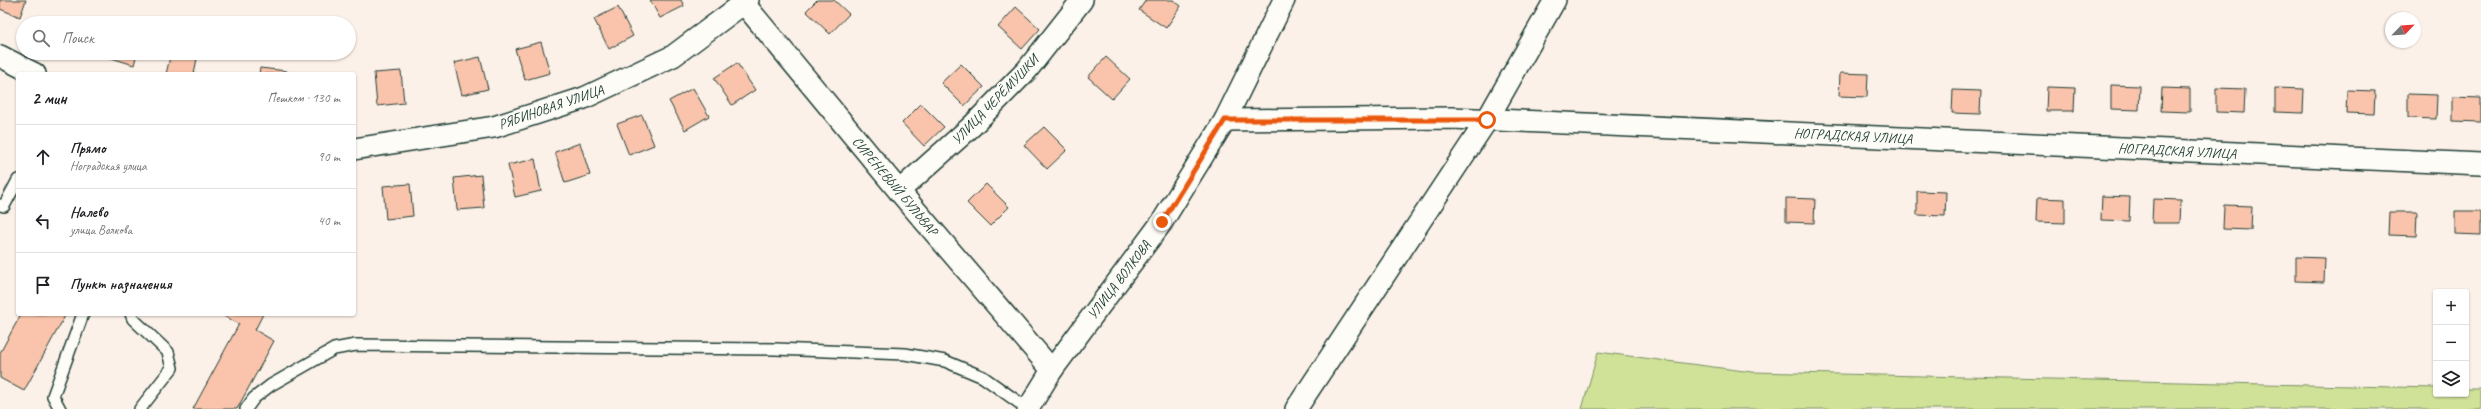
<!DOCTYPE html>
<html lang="ru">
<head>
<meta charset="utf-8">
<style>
  body { margin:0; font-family:Caveat,sans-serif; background:#f6f6f6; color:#202124 }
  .controls { position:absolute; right:12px; bottom:12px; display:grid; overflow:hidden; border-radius:4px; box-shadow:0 1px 3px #0004 }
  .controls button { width:36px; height:36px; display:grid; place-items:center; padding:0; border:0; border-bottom:1px solid #e0e0e0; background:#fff; color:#202124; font:20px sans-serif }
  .compass { position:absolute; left:2385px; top:12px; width:36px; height:36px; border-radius:50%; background:#fff; box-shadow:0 1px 3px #0004; rotate:65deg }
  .stop { position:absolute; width:12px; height:12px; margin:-9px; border:3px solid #ea580c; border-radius:50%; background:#fff }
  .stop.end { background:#ea580c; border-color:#fff; box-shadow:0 1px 4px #0008 }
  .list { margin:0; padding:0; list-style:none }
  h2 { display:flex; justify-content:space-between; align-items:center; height:52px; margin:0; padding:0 16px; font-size:17px }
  h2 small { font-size:13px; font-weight:400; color:#757577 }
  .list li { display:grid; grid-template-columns:26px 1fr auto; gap:12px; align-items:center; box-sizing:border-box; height:64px; padding:0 16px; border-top:1px solid #e0e0e0 }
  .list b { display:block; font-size:15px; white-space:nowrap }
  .list p { margin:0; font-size:13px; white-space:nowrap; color:#757577 }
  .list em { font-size:13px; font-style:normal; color:#757577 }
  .icon { flex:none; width:22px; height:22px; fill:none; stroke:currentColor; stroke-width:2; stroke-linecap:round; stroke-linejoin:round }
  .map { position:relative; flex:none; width:2481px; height:409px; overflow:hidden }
  .search { position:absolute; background:#fff; box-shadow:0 1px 3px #0004; left:16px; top:16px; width:340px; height:44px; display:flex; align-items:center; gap:10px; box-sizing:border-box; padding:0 14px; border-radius:22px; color:#757577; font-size:15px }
  .panel { position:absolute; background:#fff; box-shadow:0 1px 3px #0004; left:16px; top:72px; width:340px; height:244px; border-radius:4px }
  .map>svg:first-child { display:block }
  .green { fill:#d0e297; stroke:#789066 }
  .building { fill:#fac4ac; stroke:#1f3d34 }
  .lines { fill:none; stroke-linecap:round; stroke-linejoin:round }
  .lane-casing { stroke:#1f3d34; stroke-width:14 }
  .street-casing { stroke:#1f3d34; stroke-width:24 }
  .lane { stroke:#fdfcf7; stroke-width:11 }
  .street { stroke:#fdfcf7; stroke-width:21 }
  .route { stroke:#ea580c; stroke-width:5 }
  .labels { text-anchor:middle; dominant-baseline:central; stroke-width:4; stroke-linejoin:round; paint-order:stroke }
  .street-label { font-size:14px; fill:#1f3d34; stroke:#fdfcf7 }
</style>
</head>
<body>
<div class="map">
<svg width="2481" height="409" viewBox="0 0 2481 409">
  <rect width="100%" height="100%" fill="#fcf1e8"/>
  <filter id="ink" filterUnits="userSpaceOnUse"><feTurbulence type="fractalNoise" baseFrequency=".025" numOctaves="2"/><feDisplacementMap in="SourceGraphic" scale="8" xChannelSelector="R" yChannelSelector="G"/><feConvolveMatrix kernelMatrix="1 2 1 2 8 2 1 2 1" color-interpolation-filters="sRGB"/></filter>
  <g filter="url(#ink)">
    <polygon class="green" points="1598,352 1752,372 2436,388 2436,394 2466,394 2466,389 2481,389 2481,409 1582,409"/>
    <g class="building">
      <polygon points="0,0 26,0 20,17 0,9"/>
      <polygon points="650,0 681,0 684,6 660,18"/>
      <polygon points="817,0 834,0 849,14 830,34 806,11"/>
      <polygon points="1146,0 1173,0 1181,6 1166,28 1139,10"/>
      <polygon points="618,7 633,36 609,49 594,19"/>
      <polygon points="1016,7 1040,29 1022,49 998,27"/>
      <polygon points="541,42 550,73 525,80 515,49"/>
      <polygon points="109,53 137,53 134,65 108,57"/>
      <polygon points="171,53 198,53 194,74 166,74"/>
      <polygon points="480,57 488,89 462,95 454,63"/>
      <polygon points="1106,57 1130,79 1112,99 1088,77"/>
      <polygon points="737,63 755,90 732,105 714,78"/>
      <polygon points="961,64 984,87 964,106 941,83"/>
      <polygon points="260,68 287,71 287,74 259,74"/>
      <polygon points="401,71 404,103 377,106 374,73"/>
      <polygon points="1840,73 1868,74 1867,97 1839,96"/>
      <polygon points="2111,85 2140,86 2139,110 2111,109"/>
      <polygon points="2047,87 2075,88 2074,111 2046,111"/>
      <polygon points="693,88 709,116 685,130 669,101"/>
      <polygon points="2162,88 2190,89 2190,112 2161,111"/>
      <polygon points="2216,88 2245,89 2244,113 2216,112"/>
      <polygon points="2275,88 2304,89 2303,113 2275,112"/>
      <polygon points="1953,90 1981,91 1980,114 1952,113"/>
      <polygon points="2347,90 2375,91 2374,114 2346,113"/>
      <polygon points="2408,94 2437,95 2436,119 2408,118"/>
      <polygon points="2453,97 2481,98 2481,122 2453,121"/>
      <polygon points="921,104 944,127 924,146 902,123"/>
      <polygon points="642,115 654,145 629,155 617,124"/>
      <polygon points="1044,127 1067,150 1047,169 1024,145"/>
      <polygon points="580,143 590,175 565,183 555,152"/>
      <polygon points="535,159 541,191 515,197 508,165"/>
      <polygon points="481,175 484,208 457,210 454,178"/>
      <polygon points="410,184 413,216 386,219 383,186"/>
      <polygon points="986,184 1009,207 990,226 967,203"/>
      <polygon points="1917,191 1946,192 1945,216 1917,215"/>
      <polygon points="2102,196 2130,197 2129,221 2101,220"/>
      <polygon points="1786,198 1815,199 1814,223 1786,222"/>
      <polygon points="2037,198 2065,199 2065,223 2036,222"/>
      <polygon points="2153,199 2181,200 2180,223 2152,223"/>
      <polygon points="2224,205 2252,206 2251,230 2223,229"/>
      <polygon points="2455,211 2481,211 2481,235 2455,234"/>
      <polygon points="2389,212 2417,212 2416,236 2388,235"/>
      <polygon points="2296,257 2325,258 2324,282 2296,281"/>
      <polygon points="21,314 66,314 24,391 0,378 0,353"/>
      <polygon points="220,314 263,314 255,330 274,341 237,409 193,409 239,324"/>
    </g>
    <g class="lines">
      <defs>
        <g id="lane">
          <polyline points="0,205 4,206 18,180"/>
          <polyline points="131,314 133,319 168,352 172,368 140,409"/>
          <polyline points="60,409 53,396 83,314"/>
          <polyline points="246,409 254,398 271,385 334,349 356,345 775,349 905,354 945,361 983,377 1028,409"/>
        </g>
        <g id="street">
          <polyline points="741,0 899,191 1052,370"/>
          <polyline points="0,56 35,74"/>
          <polyline points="1225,120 1452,118 2481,164"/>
          <polyline points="354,149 494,127 584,98 673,56 748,0"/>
          <polyline points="899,191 972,126 1027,70 1082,0"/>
          <polyline points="1028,409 1052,370 1162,222 1225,120 1284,0"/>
          <polyline points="1296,409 1487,120 1555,0"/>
        </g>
      </defs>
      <use href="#lane" class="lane-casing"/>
      <use href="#street" class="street-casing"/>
      <use href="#lane" class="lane"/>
      <use href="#street" class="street"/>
    </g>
  </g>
  <g class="lines" filter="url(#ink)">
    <polyline class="route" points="1162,222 1225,120 1487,120"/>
  </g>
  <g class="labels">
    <g class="street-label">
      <text transform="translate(995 100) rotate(-46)">УЛИЦА ЧЕРЁМУШКИ</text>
      <text transform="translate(551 107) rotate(-19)">РЯБИНОВАЯ УЛИЦА</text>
      <text transform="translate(1853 136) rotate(3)">НОГРАДСКАЯ УЛИЦА</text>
      <text transform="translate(2177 151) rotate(3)">НОГРАДСКАЯ УЛИЦА</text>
      <text transform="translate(895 186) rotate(50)">СИРЕНЕВЫЙ БУЛЬВАР</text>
      <text transform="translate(1119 280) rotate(-53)">УЛИЦА ВОЛКОВА</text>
    </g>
  </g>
</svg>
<div class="controls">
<button>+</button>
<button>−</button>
<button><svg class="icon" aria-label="layers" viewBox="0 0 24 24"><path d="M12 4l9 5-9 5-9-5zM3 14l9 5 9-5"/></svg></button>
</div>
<svg class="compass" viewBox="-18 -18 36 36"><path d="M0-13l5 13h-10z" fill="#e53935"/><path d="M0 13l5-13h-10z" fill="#757577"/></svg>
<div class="stop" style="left:1487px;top:120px"></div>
<div class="stop end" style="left:1162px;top:222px"></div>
<div class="search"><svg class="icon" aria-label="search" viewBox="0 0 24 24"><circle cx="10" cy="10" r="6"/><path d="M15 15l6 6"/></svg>Поиск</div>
<section class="panel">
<h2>2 мин<small>Пешком · 130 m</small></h2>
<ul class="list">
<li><svg class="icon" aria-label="ahead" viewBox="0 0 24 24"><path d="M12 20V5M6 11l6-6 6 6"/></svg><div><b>Прямо</b><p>Ноградская улица</p></div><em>90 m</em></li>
<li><svg class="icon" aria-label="left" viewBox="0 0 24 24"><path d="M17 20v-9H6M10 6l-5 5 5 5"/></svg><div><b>Налево</b><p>улица Волкова</p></div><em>40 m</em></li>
<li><svg class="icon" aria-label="arrive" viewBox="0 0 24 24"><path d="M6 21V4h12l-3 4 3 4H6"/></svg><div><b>Пункт назначения</b></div></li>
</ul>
</section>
</div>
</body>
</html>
